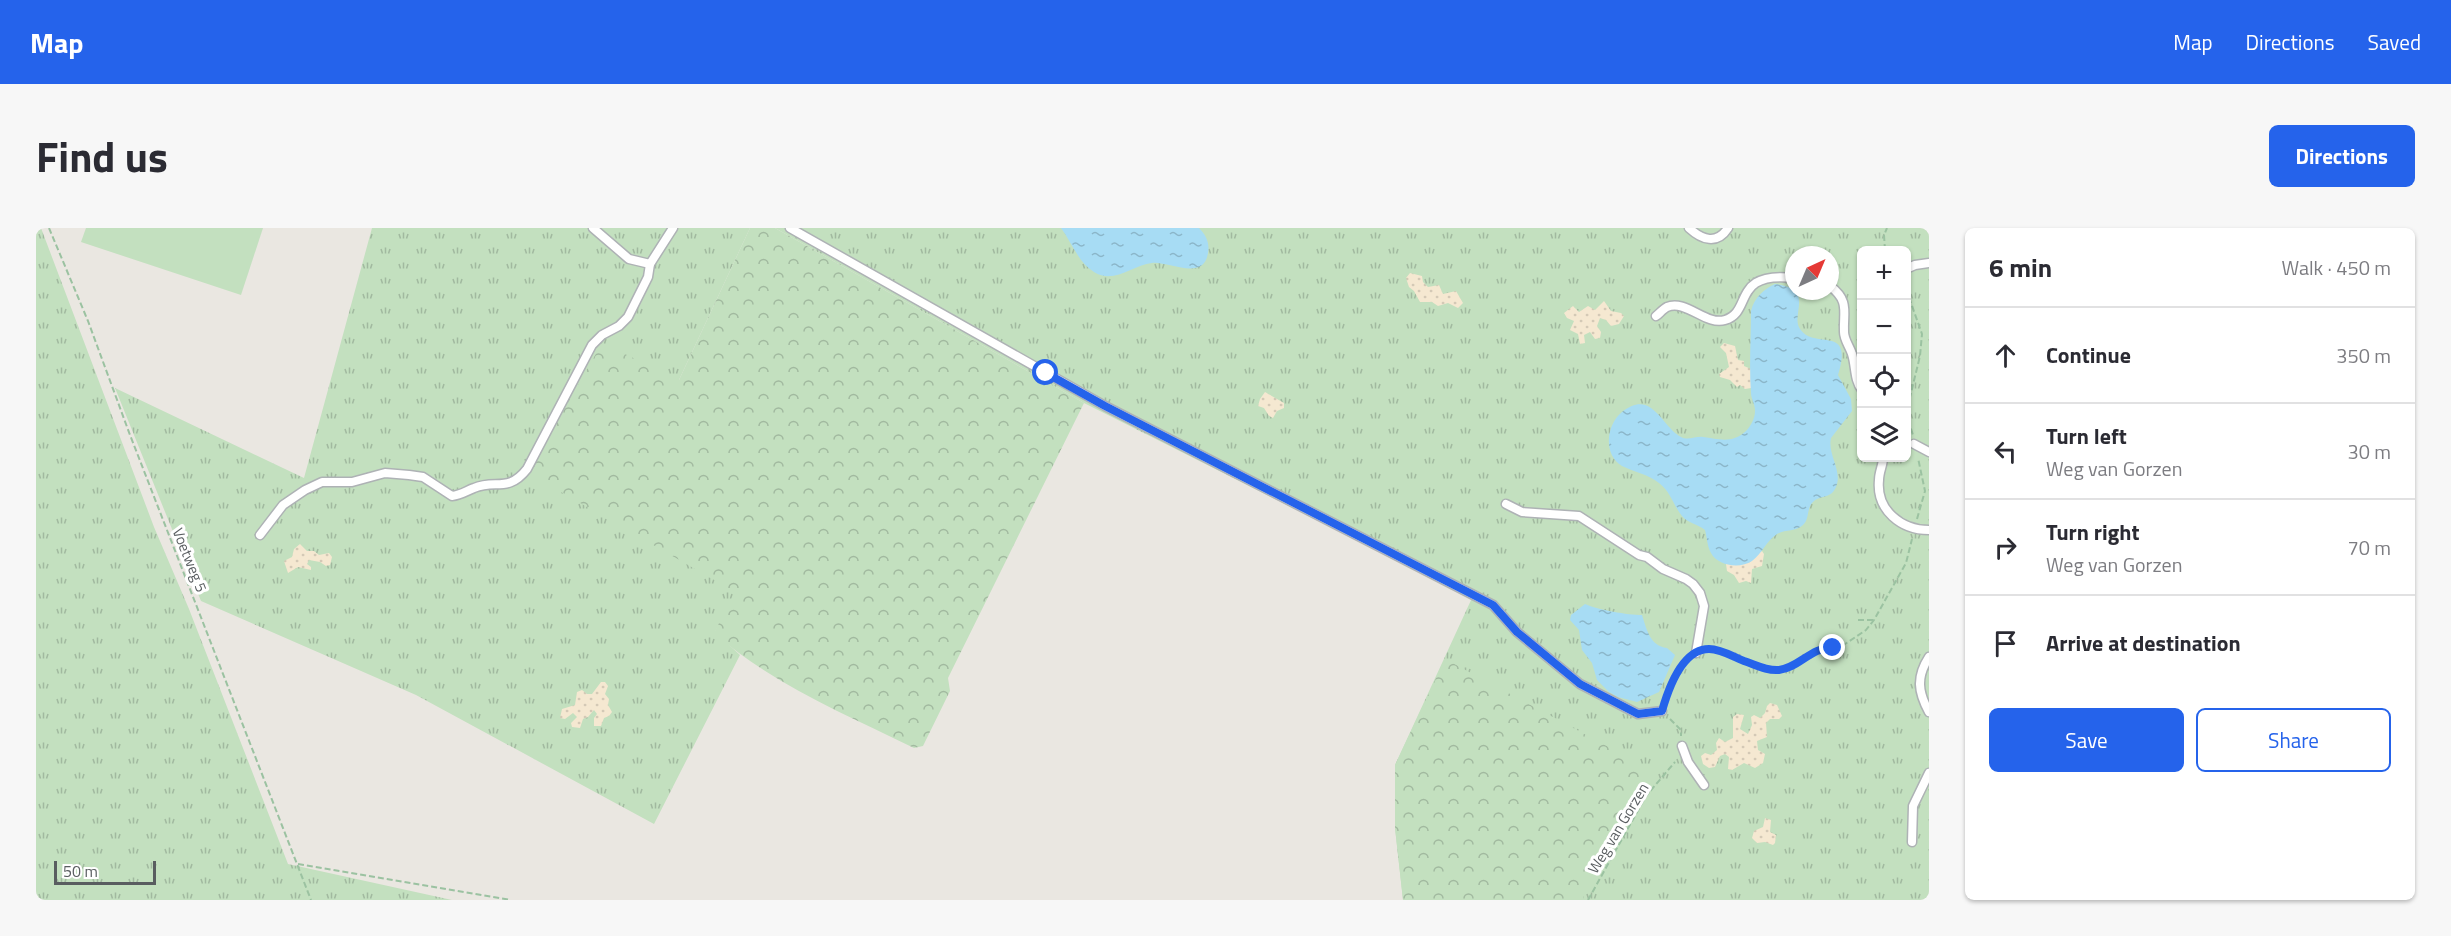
<!DOCTYPE html>
<html lang="en">
<head>
<meta charset="utf-8">
<style>
  body { margin:0; font-family:"Titillium Web",sans-serif; background:#f7f7f7; color:#2b2b33 }
  .controls { position:absolute; right:18px; top:18px; display:grid; overflow:hidden; border-radius:9px; box-shadow:0 2px 4px #0004 }
  .controls button { width:54px; height:54px; display:grid; place-items:center; padding:0; border:0; border-bottom:2px solid #e1e1e2; background:#fff; color:#2b2b33; font:30px sans-serif }
  .compass { position:absolute; left:1749px; top:18px; width:54px; height:54px; border-radius:50%; background:#fff; box-shadow:0 2px 4px #0004; rotate:44deg }
  .scale { position:absolute; left:18px; bottom:15px; width:102px; box-sizing:border-box; padding-left:6px; border:3px solid #595d60; border-top:0; font-size:16px; line-height:21px; white-space:nowrap; color:#595d60; -webkit-text-stroke:4px #fff; paint-order:stroke }
  .stop { position:absolute; width:18px; height:18px; margin:-14px; border:4px solid #2563eb; border-radius:50%; background:#fff }
  .stop.end { background:#2563eb; border-color:#fff; box-shadow:0 2px 6px #0008 }
  .list { margin:0; padding:0; list-style:none }
  h2 { display:flex; justify-content:space-between; align-items:center; height:78px; margin:0; padding:0 24px; font-size:26px }
  h2 small { font-size:20px; font-weight:400; color:#7c7c81 }
  .list li { display:grid; grid-template-columns:39px 1fr auto; gap:18px; align-items:center; box-sizing:border-box; height:96px; padding:0 24px; border-top:2px solid #e1e1e2 }
  .list b { display:block; font-size:22px; white-space:nowrap }
  .list p { margin:0; font-size:20px; white-space:nowrap; color:#7c7c81 }
  .list em { font-size:20px; font-style:normal; color:#7c7c81 }
  .actions { display:flex; gap:12px; padding:18px 24px }
  .actions a { flex:1; padding:14px 0; border:2px solid #2563eb; border-radius:9px; text-align:center; font-size:21px; color:#2563eb }
  .actions .main { background:#2563eb; color:#fff }
  .icon { flex:none; width:33px; height:33px; fill:none; stroke:currentColor; stroke-width:2; stroke-linecap:round; stroke-linejoin:round }
  .map { position:relative; flex:none; width:1893px; height:672px; overflow:hidden; border-radius:9px }
  header { display:flex; align-items:center; gap:36px; box-sizing:border-box; height:84px; padding:0 30px; background:#2563eb; color:#fff }
  header strong { font-size:28px }
  nav { display:flex; gap:33px; margin-inline-start:auto; font-size:21px }
  .intro { display:flex; align-items:center; justify-content:space-between; box-sizing:border-box; height:144px; padding:0 36px }
  h1 { margin:0; font-size:42px }
  .button { padding:15px 27px; border-radius:9px; background:#2563eb; color:#fff; font-size:21px; font-weight:700 }
  main { display:flex; gap:36px; padding:0 36px }
  aside { flex:1; background:#fff; border-radius:9px; box-shadow:0 2px 4px #0004 }
  .map>svg:first-child { display:block }
  .grass { fill:url(#grass-tufts); fill-rule:evenodd }
  .forest { fill:url(#forest-crowns) }
  .sand { fill:url(#sand-dots) }
  .garden { fill:#c3e0bf }
  .water { fill:url(#water-ripples) }
  .lines { fill:none; stroke-linecap:round; stroke-linejoin:round }
  .lane-casing { stroke:#aeb2b5; stroke-width:11 }
  .path { stroke:#9bc2a1; stroke-width:2; stroke-dasharray:6 3; stroke-linecap:butt }
  .lane { stroke:#fff; stroke-width:8 }
  .route { stroke:#2563eb; stroke-width:8 }
  .labels { text-anchor:middle; dominant-baseline:central; stroke-width:6; stroke-linejoin:round; paint-order:stroke }
  .street-label { font-size:15px; fill:#595d60; stroke:#fff }
</style>
</head>
<body>
<header>
<strong>Map</strong>
<nav><a>Map</a><a>Directions</a><a>Saved</a></nav>
</header>
<div class="intro"><h1>Find us</h1><a class="button">Directions</a></div>
<main>
<div class="map">
<svg width="1893" height="672" viewBox="0 0 1893 672">
  <defs>
    <pattern id="grass-tufts" width="24" height="20" patternUnits="userSpaceOnUse" patternTransform="scale(1.5)"><rect width="24" height="20" fill="#c3e0bf"/><path d="M3 7l-1-3M5 7V3M7 7l1-3M15 17l-1-3M17 17v-4M19 17l1-3" fill="none" stroke="#a1b99f"/></pattern>
    <pattern id="forest-crowns" width="20" height="18" patternUnits="userSpaceOnUse" patternTransform="scale(1.5)"><rect width="20" height="18" fill="#c3e0bf"/><path d="M2 6a3 3 0 1 1 6 0M12 15a3 3 0 1 1 6 0" fill="none" stroke="#a1b99f"/></pattern>
    <pattern id="sand-dots" width="8" height="8" patternUnits="userSpaceOnUse" patternTransform="scale(1.5)"><rect width="8" height="8" fill="#f5e8d1"/><path d="M2 2h.1M6 6h.1" fill="none" stroke="#d4c9b6" stroke-width="1.8" stroke-linecap="round"/></pattern>
    <pattern id="water-ripples" width="26" height="14" patternUnits="userSpaceOnUse" patternTransform="scale(1.5)"><rect width="26" height="14" fill="#a7dcf4"/><path d="M2 4q2-2 4 0t4 0M15 11q2-2 4 0t4 0" fill="none" stroke="#8bb6c9"/></pattern>
  </defs>
  <rect width="100%" height="100%" fill="#eae7e1"/>
  <g class="grass">
    <polygon points="0,0 5,0 118,299 153,381 252,636 416,672 0,672"/>
    <polygon points="336,0 714,0 643,152 700,365 679,404 704,427 618,596 380,467 165,373 79,160 268,250"/>
    <path d="M739 0H1893V672H1367L1359 600V537L1436 370 1048 175ZM1826 22H1870V230H1826ZM1758 27H1794V63H1758Z"/>
  </g>
  <g class="forest">
    <path d="M714 0H739L1048 175 912 450 914 463 887 518 878 520C807 485 738 457 678 405L699 364 492 245 566 115 643 152Z"/>
    <polygon points="1409,431 1621,545 1554,639 1547,672 1367,672 1359,600 1359,537"/>
  </g>
  <g class="sand">
    <polygon points="1374,45 1386,48 1387,54 1392,59 1403,57 1407,66 1420,63 1427,75 1422,80 1412,75 1402,78 1396,74 1384,74 1378,63 1373,59 1370,50"/>
    <polygon points="1568,73 1575,83 1585,85 1588,88 1583,96 1575,98 1570,92 1564,90 1561,98 1565,104 1564,110 1559,111 1554,104 1548,107 1549,115 1544,116 1542,106 1534,102 1538,93 1531,90 1528,85 1537,78 1543,84 1552,78 1559,82"/>
    <polygon points="1688,115 1699,118 1702,132 1708,133 1708,138 1715,141 1715,160 1709,161 1704,157 1701,159 1694,152 1684,149 1683,146 1693,139 1690,125 1684,119"/>
    <polygon points="1229,164 1248,175 1248,180 1241,183 1237,190 1233,188 1228,180 1222,178 1224,171"/>
    <polygon points="264,316 271,323 278,323 283,327 293,325 296,329 294,337 290,338 284,334 273,332 271,336 275,339 275,342 262,339 252,345 248,333 256,329 258,321"/>
    <polygon points="1726,323 1728,326 1726,338 1716,341 1715,355 1710,353 1703,355 1698,347 1691,343 1690,336 1702,337"/>
    <polygon points="565,454 569,454 572,458 569,466 573,471 572,477 576,484 573,488 568,490 565,498 558,498 558,490 561,486 558,482 552,489 547,491 544,500 536,499 535,495 541,489 537,485 529,491 524,490 526,481 539,477 541,464 546,462 551,466 556,466"/>
    <polygon points="1734,475 1741,477 1746,488 1743,491 1734,491 1730,495 1731,509 1721,513 1722,522 1729,526 1727,535 1719,540 1708,535 1696,542 1692,541 1693,529 1689,526 1684,528 1679,539 1673,540 1667,536 1665,528 1669,525 1675,527 1681,522 1680,515 1683,510 1689,514 1697,510 1697,489 1701,486 1708,487 1704,501 1712,506 1716,497 1715,489 1718,487 1724,490 1729,485 1731,478"/>
    <polygon points="1729,590 1735,592 1734,604 1740,607 1739,615 1737,617 1729,614 1721,615 1716,610 1718,603 1727,599"/>
  </g>
  <polygon class="garden" points="50,0 227,0 205,67 45,14"/>
  <g class="water">
    <path d="M1025 0H1163C1170 7 1174 15 1172 25 1168 54 1132 33 1116 35 1096 37 1078 57 1058 44 1042 34 1036 15 1025 0Z"/>
    <path d="M1739 56C1780 61 1754 86 1764 101 1779 123 1818 95 1802 147L1815 171 1816 183 1795 210C1791 226 1807 243 1800 259 1795 271 1785 267 1778 273 1770 279 1774 291 1767 297 1760 304 1749 301 1741 306 1730 313 1726 326 1716 333 1704 341 1682 338 1675 325 1671 318 1671 309 1669 302 1662 296 1653 296 1646 288 1637 277 1635 264 1623 255 1612 246 1598 244 1586 238 1567 227 1570 197 1586 184 1616 160 1625 198 1645 209 1652 213 1660 208 1667 209 1683 211 1696 216 1710 203 1715 198 1719 190 1719 183 1719 176 1715 171 1715 165 1713 138 1715 110 1715 83 1718 70 1728 61 1739 56Z"/>
    <path d="M1549 376C1562 382 1592 387 1606 387 1611 402 1614 418 1631 420L1639 427 1623 464 1601 474 1582 469 1573 464 1561 452 1556 435 1546 422 1543 402 1534 392 1535 387Z"/>
  </g>
  <g class="lines">
    <defs>
      <g id="lane">
        <polyline points="557,0 593,31 614,36"/>
        <polyline points="754,0 1069,178 1457,377 1481,404 1544,456 1602,486 1626,483"/>
        <path d="M1653 0C1666 12 1681 17 1692 0"/>
        <polyline points="1870,41 1879,37 1893,35"/>
        <path d="M1794 58C1814 73 1807 84 1808 104 1808 112 1814 119 1816 126 1820 138 1818 152 1826 162"/>
        <path d="M1620 88C1623 86 1627 81 1631 79 1650 71 1670 98 1689 92 1717 84 1695 43 1758 50"/>
        <polyline points="1878,216 1893,224"/>
        <path d="M1847 230C1847 237 1843 244 1843 252 1840 282 1865 302 1893 302"/>
        <polyline points="1470,276 1486,284 1543,288 1603,327 1611,329 1627,341 1650,351 1657,356 1664,365 1668,378 1660,425"/>
        <path d="M224 307 247 277 269 262 286 254H316L349 245 373 247 387 249 416 268C425 267 430 263 438 260 460 251 472 265 491 241L556 117 566 107 583 98 592 89 612 49 614 36 637 0"/>
        <path d="M1893 429C1880 449 1882 464 1893 484"/>
        <polyline points="1646,518 1652,534 1668,557"/>
        <polyline points="1876,614 1877,578 1893,545"/>
      </g>
    </defs>
    <use href="#lane" class="lane-casing"/>
    <g class="path">
      <polyline points="13,0 52,93 94,207 275,672"/>
      <polyline points="1849,22 1848,7 1851,0"/>
      <polyline points="1870,61 1886,106 1884,128 1874,169 1873,195 1877,207"/>
      <polyline points="1881,291 1889,263 1882,230"/>
      <polyline points="1822,392 1838,392"/>
      <polyline points="1672,421 1680,422 1717,438 1745,442 1787,419 1797,420 1809,416 1830,402 1838,392 1870,335 1876,311"/>
      <polyline points="1629,474 1637,453 1652,432"/>
      <polyline points="1634,491 1645,502 1645,508"/>
      <polyline points="262,636 475,672"/>
      <polyline points="1552,672 1610,568 1639,534"/>
    </g>
    <use href="#lane" class="lane"/>
  </g>
  <g class="lines">
    <path class="route" d="M1010 145 1069 178 1457 377 1481 404 1544 456 1602 486 1626 483C1632 462 1646 421 1673 421 1685 421 1698 429 1708 433 1720 437 1730 443 1743 442 1763 440 1776 418 1797 420"/>
  </g>
  <g class="labels">
    <g class="street-label">
      <text transform="translate(154 332) rotate(68)">Voetweg 5</text>
      <text transform="translate(1582 600) rotate(-59)">Weg van Gorzen</text>
    </g>
  </g>
</svg>
<div class="controls">
<button>+</button>
<button>−</button>
<button><svg class="icon" aria-label="locate" viewBox="0 0 24 24"><circle cx="12" cy="12" r="6"/><path d="M12 2v4M12 18v4M2 12h4M18 12h4"/></svg></button>
<button><svg class="icon" aria-label="layers" viewBox="0 0 24 24"><path d="M12 4l9 5-9 5-9-5zM3 14l9 5 9-5"/></svg></button>
</div>
<svg class="compass" viewBox="-18 -18 36 36"><path d="M0-13l5 13h-10z" fill="#e53935"/><path d="M0 13l5-13h-10z" fill="#7c7c81"/></svg>
<div class="scale">50 m</div>
<div class="stop" style="left:1010px;top:145px"></div>
<div class="stop end" style="left:1797px;top:420px"></div>
</div>
<aside>
<h2>6 min<small>Walk · 450 m</small></h2>
<ul class="list">
<li><svg class="icon" aria-label="ahead" viewBox="0 0 24 24"><path d="M12 20V5M6 11l6-6 6 6"/></svg><div><b>Continue</b></div><em>350 m</em></li>
<li><svg class="icon" aria-label="left" viewBox="0 0 24 24"><path d="M17 20v-9H6M10 6l-5 5 5 5"/></svg><div><b>Turn left</b><p>Weg van Gorzen</p></div><em>30 m</em></li>
<li><svg class="icon" aria-label="right" viewBox="0 0 24 24"><path d="M7 20v-9h11M14 6l5 5-5 5"/></svg><div><b>Turn right</b><p>Weg van Gorzen</p></div><em>70 m</em></li>
<li><svg class="icon" aria-label="arrive" viewBox="0 0 24 24"><path d="M6 21V4h12l-3 4 3 4H6"/></svg><div><b>Arrive at destination</b></div></li>
</ul>
<div class="actions"><a class="main">Save</a><a>Share</a></div>
</aside>
</main>
</body>
</html>
